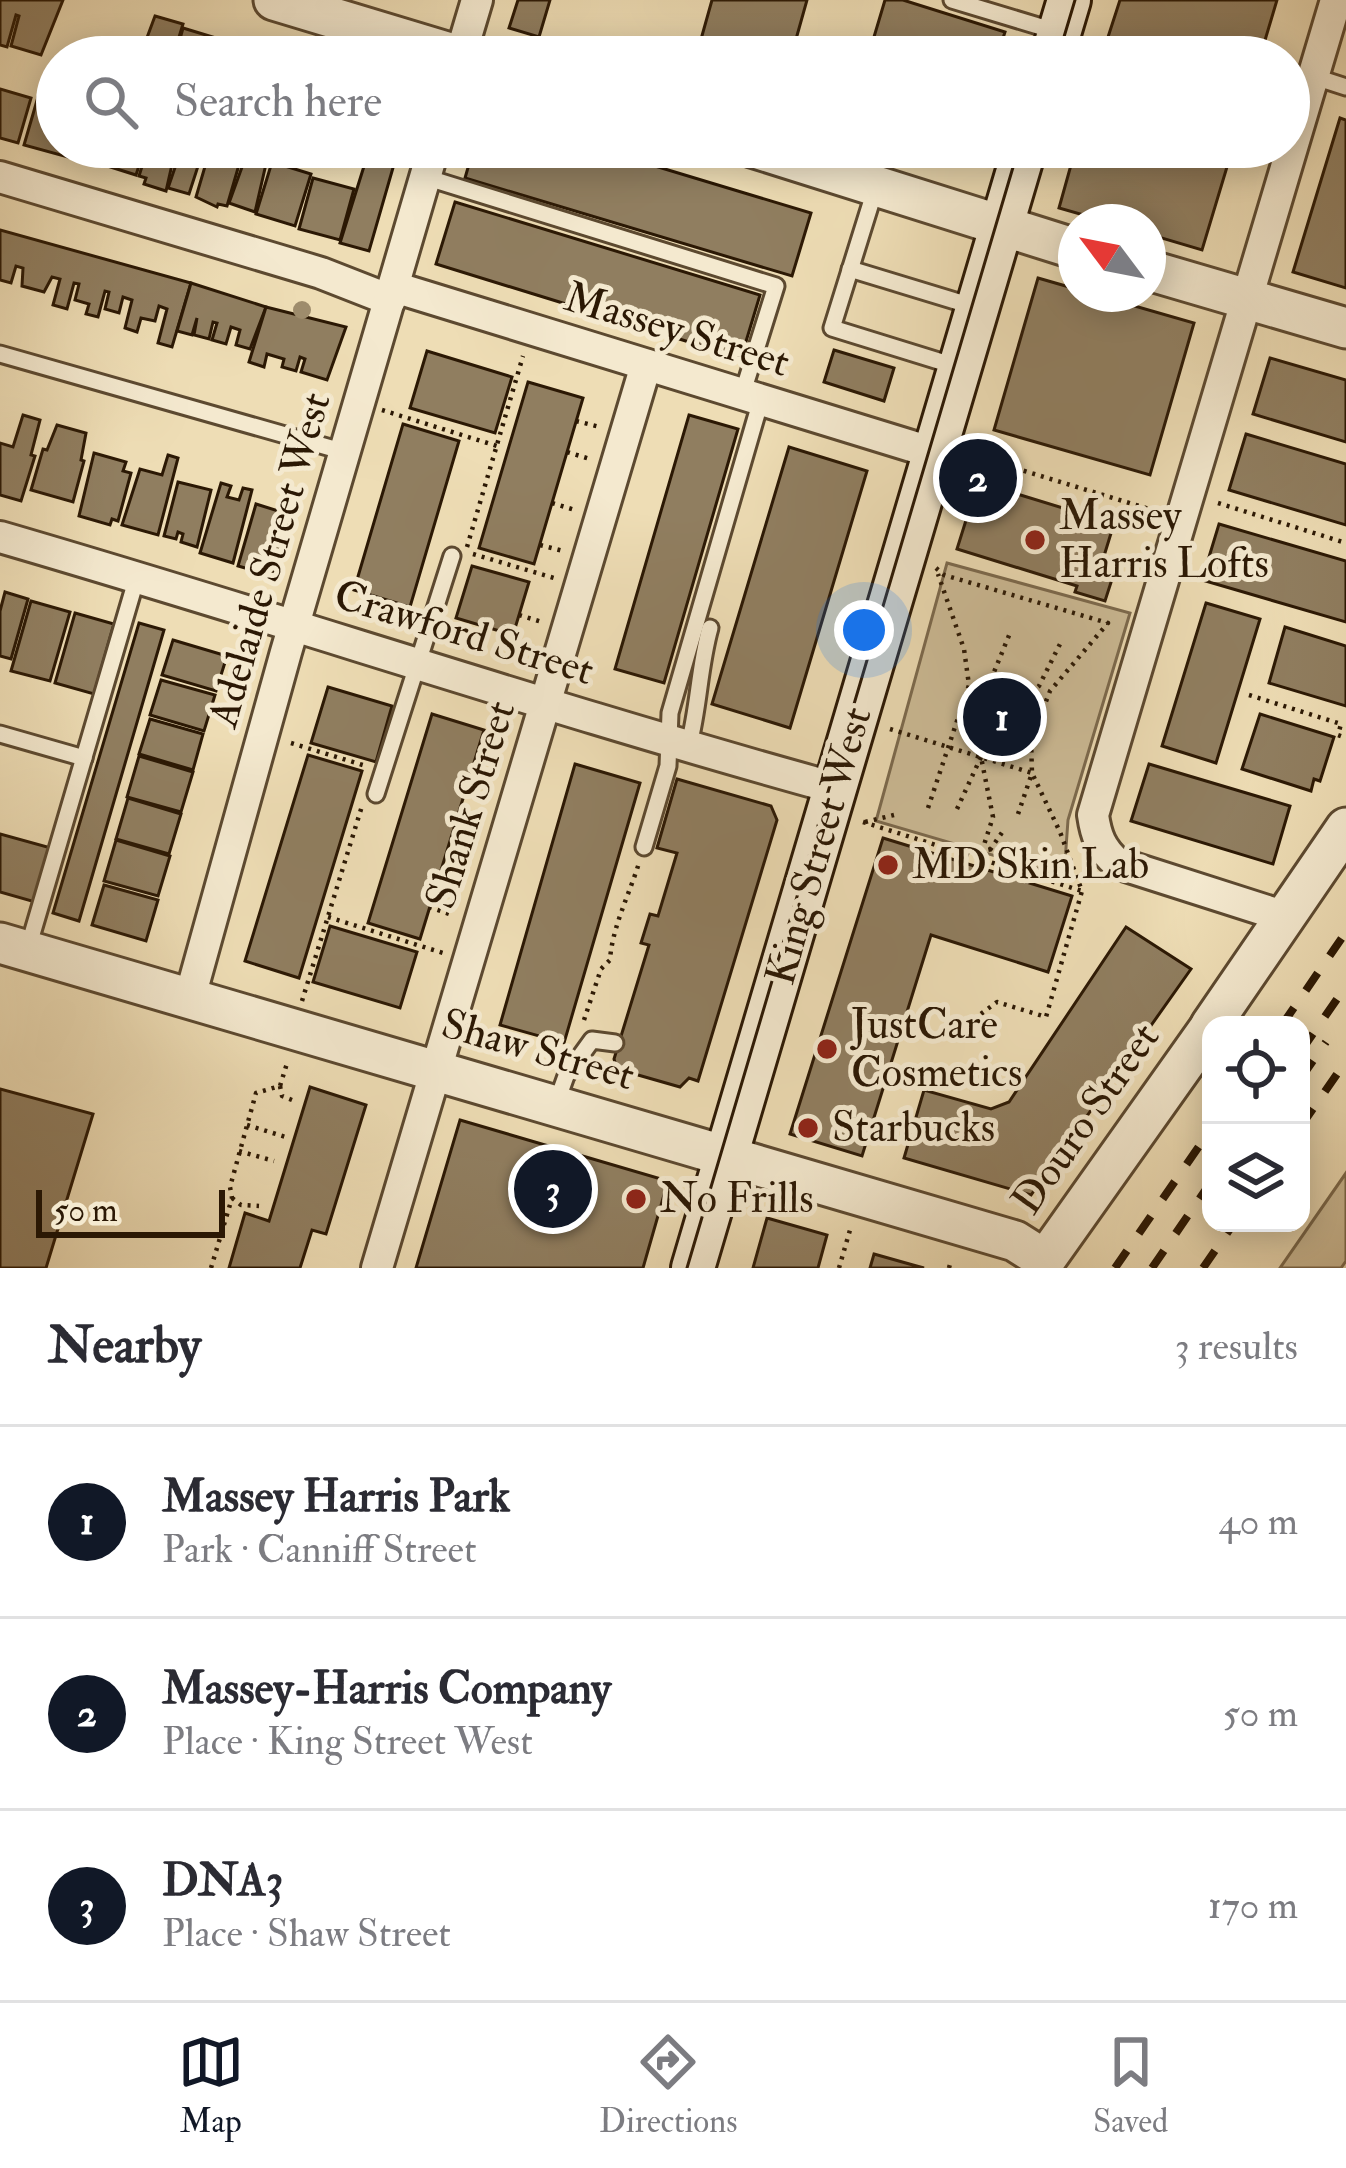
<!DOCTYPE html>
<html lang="en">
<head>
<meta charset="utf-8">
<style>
  body { margin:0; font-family:"IM FELL Double Pica",serif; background:#f7f7f7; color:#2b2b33 }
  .controls { position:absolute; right:36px; bottom:36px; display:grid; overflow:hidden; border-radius:24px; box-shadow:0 6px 30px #0003 }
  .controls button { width:108px; height:108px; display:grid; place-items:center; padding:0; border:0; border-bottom:3px solid #e1e1e2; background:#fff; color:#2b2b33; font:60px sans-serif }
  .compass { position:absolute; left:1058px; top:204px; width:108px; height:108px; border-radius:50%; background:#fff; box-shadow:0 6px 30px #0003; rotate:302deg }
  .scale { position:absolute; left:36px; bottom:30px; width:189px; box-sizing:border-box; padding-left:12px; border:6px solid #2b1804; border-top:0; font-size:33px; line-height:42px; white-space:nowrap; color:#2b1804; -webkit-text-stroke:9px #f4e9cf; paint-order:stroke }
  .you { position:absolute; left:864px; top:630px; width:42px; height:42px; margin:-30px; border:9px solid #fff; border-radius:50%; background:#1a73e8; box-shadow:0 0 0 18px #1a73e833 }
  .badge { display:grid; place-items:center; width:78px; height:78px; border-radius:50%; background:#111827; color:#fff; font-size:39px; font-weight:700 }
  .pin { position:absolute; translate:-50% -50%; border:6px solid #fff; box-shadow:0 3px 12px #0006 }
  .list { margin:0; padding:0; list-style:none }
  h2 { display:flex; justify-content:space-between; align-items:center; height:156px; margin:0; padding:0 48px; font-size:51px }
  h2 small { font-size:39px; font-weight:400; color:#7c7c81 }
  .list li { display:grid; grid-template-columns:78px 1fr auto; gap:36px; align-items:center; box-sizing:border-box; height:192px; padding:0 48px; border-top:3px solid #e1e1e2 }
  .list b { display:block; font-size:45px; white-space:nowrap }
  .list p { margin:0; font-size:39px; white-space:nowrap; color:#7c7c81 }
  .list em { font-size:39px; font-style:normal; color:#7c7c81 }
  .icon { flex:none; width:66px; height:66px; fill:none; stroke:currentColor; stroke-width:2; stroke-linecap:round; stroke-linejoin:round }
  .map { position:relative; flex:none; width:1346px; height:1268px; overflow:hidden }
  .search { position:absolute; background:#fff; box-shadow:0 6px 30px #0003; left:36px; right:36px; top:36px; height:132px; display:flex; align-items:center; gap:30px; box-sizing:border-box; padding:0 42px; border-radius:66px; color:#7c7c81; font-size:45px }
  .sheet { height:732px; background:#fff }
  nav { display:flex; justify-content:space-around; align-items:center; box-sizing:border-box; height:168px; border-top:3px solid #e1e1e2; background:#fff; font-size:33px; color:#7c7c81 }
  nav a { display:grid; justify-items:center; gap:6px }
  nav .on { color:#111827 }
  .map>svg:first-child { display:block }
  .green { fill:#cdbc97; stroke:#7c6a4e; stroke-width:3 }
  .building { fill:#907e60; stroke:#2b1804; stroke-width:3 }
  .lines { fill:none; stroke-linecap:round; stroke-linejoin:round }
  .service-casing { stroke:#5c4930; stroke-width:21 }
  .minor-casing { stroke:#5c4930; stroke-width:36 }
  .tertiary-casing { stroke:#5c4930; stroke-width:45 }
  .secondary-casing { stroke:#2b1804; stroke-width:48 }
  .path { stroke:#2b1804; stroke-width:4.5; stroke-dasharray:3 6; stroke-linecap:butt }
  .service { stroke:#f4e9cf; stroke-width:15 }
  .minor { stroke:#f4e9cf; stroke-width:30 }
  .tertiary { stroke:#f4e9cf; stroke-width:39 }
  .secondary { stroke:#f4e9cf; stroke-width:42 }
  .tram { stroke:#2b1804; stroke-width:3 }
  .rail { stroke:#2b1804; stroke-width:8; stroke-dasharray:21 21; stroke-linecap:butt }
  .tree { fill:#9e8c6c }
  .poi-dot { fill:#8f2418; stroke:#f4e9cf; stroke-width:4.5 }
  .labels { text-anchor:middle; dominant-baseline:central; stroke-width:10; stroke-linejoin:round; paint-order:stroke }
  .street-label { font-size:42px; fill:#2b1804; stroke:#f4e9cf }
  .poi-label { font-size:42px; fill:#2b1804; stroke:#f4e9cf; text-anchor:start }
</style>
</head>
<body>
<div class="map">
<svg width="1346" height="1268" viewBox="0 0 1346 1268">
  <rect width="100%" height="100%" fill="#eeddb5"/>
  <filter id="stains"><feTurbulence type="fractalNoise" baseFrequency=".00167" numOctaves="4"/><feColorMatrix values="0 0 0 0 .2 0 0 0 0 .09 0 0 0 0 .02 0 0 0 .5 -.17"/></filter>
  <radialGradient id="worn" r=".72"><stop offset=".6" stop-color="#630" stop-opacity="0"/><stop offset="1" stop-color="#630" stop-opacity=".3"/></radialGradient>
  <g class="green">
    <polygon points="947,563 1130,613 1068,820 1064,876 876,821"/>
    <polygon points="1346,1173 1346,1261 1341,1268 1280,1268"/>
  </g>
  <g class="building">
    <polygon points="0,0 63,0 41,55 11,46 19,16 16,15 7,47 0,45"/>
    <polygon points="518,0 550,0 539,37 509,28"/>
    <polygon points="712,0 807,0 791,57 696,57"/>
    <polygon points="885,0 903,0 1005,32 997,57 868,57"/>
    <polygon points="1120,0 1277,0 1260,57 1106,57 1113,38 1108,37"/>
    <polygon points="155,16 183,24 173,57 152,57 142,51"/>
    <polygon points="183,28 216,38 210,57 175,57"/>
    <polygon points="215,39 253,47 252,50 260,52 261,49 273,52 271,57 210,57"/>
    <polygon points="0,89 31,98 18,143 0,138"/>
    <polygon points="38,97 57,103 57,147 78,147 75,159 24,145"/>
    <polygon points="1340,118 1346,120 1346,288 1293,272"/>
    <polygon points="86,147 145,147 136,175 82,158"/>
    <polygon points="148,147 176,147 166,191 144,184 146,178 139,176"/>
    <polygon points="182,147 199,147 195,159 200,160 189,194 168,188"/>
    <polygon points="227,147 243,151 227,206 218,204 217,207 196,197 206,163 210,164 213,152 226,152"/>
    <polygon points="370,147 399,147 369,251 340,243"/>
    <polygon points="474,147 592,147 811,213 792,276 465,178"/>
    <polygon points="912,147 969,147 964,163"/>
    <polygon points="1076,147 1233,147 1202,250 1148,234 1148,222 1108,222 1059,208"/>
    <polygon points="246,156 266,164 255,212 229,203"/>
    <polygon points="272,162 311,174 295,226 256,214"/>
    <polygon points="313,178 354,189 340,240 299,229"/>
    <polygon points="455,202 760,295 741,358 436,264"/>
    <polygon points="0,230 191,283 172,347 158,343 167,309 159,306 155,321 141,318 137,332 125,328 132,300 123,297 119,313 105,309 109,292 105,291 98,317 86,314 89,304 75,300 79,284 74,283 67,309 53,305 60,279 52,277 44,292 22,286 23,268 16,266 11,283 0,280"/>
    <polygon points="1038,278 1076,289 1076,294 1093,294 1194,323 1150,475 994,430"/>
    <polygon points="191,283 266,307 250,349 236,345 240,330 231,327 226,344 212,340 217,323 213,322 209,339 194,335 197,318 192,335 177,331"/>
    <polygon points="266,307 346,327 327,380 301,372 305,359 300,357 296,371 282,367 284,359 267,354 264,367 249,362"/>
    <polygon points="834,350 894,368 884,401 824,382"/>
    <polygon points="427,351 512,377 495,433 410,408"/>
    <polygon points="1270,358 1346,380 1346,442 1253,414"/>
    <polygon points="528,382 583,398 534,564 479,548"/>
    <polygon points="23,415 40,420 31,455 35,456 21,501 0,495 0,443 13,447"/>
    <polygon points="689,415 738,429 664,683 615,669"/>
    <polygon points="403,424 459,441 410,607 354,590"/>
    <polygon points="57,425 86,433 81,460 84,461 73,502 31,490 43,449 47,450"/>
    <polygon points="1246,434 1346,464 1346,525 1229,490"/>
    <polygon points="789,447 867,471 790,728 712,704"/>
    <polygon points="94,453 126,462 123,471 131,473 118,521 112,519 110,525 79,516"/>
    <polygon points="168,455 178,458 158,535 122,525 140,469 162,475"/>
    <polygon points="178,482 211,490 197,547 181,542 183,534 178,532 176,539 164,536"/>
    <polygon points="978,482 1102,520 1101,527 1112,530 1100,569 1114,573 1105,601 1075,592 1077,586 957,549"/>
    <polygon points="221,483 231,486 227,497 239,500 243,488 252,490 233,563 200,553"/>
    <polygon points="256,504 291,515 273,576 238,566"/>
    <polygon points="1219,524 1346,561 1346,622 1202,580"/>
    <polygon points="472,566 529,582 513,635 456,618"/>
    <polygon points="5,592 28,599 11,659 0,656 0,611"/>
    <polygon points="31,601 70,612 50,681 11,671"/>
    <polygon points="1206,603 1260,619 1216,763 1162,746"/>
    <polygon points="75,613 114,624 94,694 55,683"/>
    <polygon points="139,623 164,630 79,921 53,913"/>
    <polygon points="1285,627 1346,646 1346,706 1269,683"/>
    <polygon points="173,640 227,656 216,691 162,675"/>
    <polygon points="161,680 215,695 204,731 150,715"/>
    <polygon points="328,687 392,706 376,762 311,743"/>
    <polygon points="432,714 484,730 420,939 368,923"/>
    <polygon points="1260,714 1334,737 1320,781 1314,779 1311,791 1242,769"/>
    <polygon points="150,719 203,734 193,770 139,754"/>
    <polygon points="308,755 362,771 299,978 245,961"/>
    <polygon points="139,756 193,772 181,812 127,797"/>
    <polygon points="575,764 640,783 564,1043 500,1025"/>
    <polygon points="1149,764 1290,806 1273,864 1131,821"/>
    <polygon points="677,779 771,806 777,820 698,1081 689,1078 680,1087 617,1069 614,1059 649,945 641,943 650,914 658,916 677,853 657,848"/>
    <polygon points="128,798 181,814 169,854 116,839"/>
    <polygon points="0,834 51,848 35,902 0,892"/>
    <polygon points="883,838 1072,896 1048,972 931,935 862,1156 790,1134"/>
    <polygon points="116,840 170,856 158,896 104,881"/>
    <polygon points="104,885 158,900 146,941 92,925"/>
    <polygon points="330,926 417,952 400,1008 313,982"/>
    <polygon points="1126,927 1191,969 1031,1195 904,1158 924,1090 991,1109 1009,1102"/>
    <polygon points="310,1087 366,1105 326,1234 312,1230 300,1268 229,1268 245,1213 269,1221"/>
    <polygon points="0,1089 93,1114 46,1268 0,1268"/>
    <polygon points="460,1120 668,1181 643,1268 416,1268"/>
    <polygon points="767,1218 827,1235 818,1268 753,1268"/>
    <polygon points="874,1254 913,1265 924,1268 870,1268"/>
  </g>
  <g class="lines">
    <defs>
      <g id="service">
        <polyline points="952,0 1058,32"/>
        <polyline points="1312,76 1346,87"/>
        <polyline points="425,177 776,286 742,395"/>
        <polyline points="875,190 832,328 958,367"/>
        <polyline points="850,269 975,307"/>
        <polyline points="0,354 345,452"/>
        <polyline points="0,734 84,758"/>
        <path d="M689 744C699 706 699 667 710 628"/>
        <polyline points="376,794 452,556"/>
        <polyline points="644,847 668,766 670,713 761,400"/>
        <polyline points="28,948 137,577"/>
        <polyline points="556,1104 566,1076 592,1040 615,1043"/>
      </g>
      <g id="minor">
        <polyline points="460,57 477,0"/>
        <polyline points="0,177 321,273 390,300"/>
        <polyline points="394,287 934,453"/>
        <path d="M0 537C279 618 555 711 835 788"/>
        <path d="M1286 917 1117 863C1101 849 1096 836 1093 815L1336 0"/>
        <polyline points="190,997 286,652 434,147"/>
        <polyline points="377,1268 646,365"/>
      </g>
      <g id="tertiary">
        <polyline points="274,0 463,57"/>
        <polyline points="752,147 1076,249"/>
        <polyline points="1148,270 1346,328"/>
        <polyline points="0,943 1015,1241 1045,1260 1211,1026"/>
        <polyline points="1211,1025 1346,828"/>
      </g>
      <g id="secondary">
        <polyline points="1052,57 1069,0"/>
        <polyline points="693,1268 1025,147"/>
      </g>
    </defs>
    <use href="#service" class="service-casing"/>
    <use href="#minor" class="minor-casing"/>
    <use href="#tertiary" class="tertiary-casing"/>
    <use href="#secondary" class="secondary-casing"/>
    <g class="path">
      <polyline points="382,410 497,446"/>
      <polyline points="576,421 600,427"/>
      <polyline points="567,452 590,459"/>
      <polyline points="972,455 1149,509"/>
      <polyline points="552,503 575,510"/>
      <polyline points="1218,503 1346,543"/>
      <polyline points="540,545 563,551"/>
      <polyline points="467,547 523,356"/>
      <polyline points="473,554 554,578"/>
      <polyline points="936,568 944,575 1108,623 1050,691 1031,740 1032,773 1060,832 1082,891 1046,1017 997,1002 966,1025"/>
      <polyline points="519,615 542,622"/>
      <polyline points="1249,695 1341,724 1338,735 1346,738"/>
      <polyline points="890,729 1032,773 1017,817"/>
      <polyline points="291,743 366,766"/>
      <polyline points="478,749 501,757"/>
      <polyline points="468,782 491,789"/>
      <polyline points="928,808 969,685 964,649 938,574"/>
      <polyline points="957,809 981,757 992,677 1010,633"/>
      <polyline points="863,822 1082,891"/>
      <polyline points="865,822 894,815"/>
      <polyline points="1009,846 982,851 993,817 981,757 1006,715 1039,686 1060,644"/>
      <polyline points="990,850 1003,831"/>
      <polyline points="429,907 452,915"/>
      <polyline points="328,917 443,953"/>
      <polyline points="302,1001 362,806"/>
      <path d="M584 1020 601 969 610 960C612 928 629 895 639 863"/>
      <polyline points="280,1086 282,1096 292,1100"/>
      <polyline points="247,1125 289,1138"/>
      <polyline points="239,1151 274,1161"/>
      <polyline points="232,1198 241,1205 259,1206"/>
      <polyline points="211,1268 232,1198 230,1187 256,1093 280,1086 288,1060"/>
      <polyline points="839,1268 850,1230"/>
      <polyline points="949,1268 951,1260"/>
    </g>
    <use href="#service" class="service"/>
    <use href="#minor" class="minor"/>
    <use href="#tertiary" class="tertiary"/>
    <use href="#secondary" class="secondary"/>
    <g class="tram">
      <polyline points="1058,57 1075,0"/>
      <polyline points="687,1268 1019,147"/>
    </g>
    <g class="rail">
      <polyline points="1282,1025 1346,932"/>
      <polyline points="1301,1051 1346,986"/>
      <polyline points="1301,1078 1326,1042"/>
      <polyline points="1301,1126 1346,1061"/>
      <polyline points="1115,1268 1211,1129"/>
      <polyline points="1152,1268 1211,1182"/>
      <polyline points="1203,1268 1234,1223"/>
    </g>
  </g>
  <circle class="tree" cx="302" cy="310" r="9"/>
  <g class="poi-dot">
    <circle cx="1035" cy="540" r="12"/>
    <circle cx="888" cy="865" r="12"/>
    <circle cx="827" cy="1049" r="12"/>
    <circle cx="808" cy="1128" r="12"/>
    <circle cx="636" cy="1199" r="12"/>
  </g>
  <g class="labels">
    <g class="street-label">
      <text transform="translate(677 330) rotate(17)">Massey Street</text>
      <text transform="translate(270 560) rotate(-74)">Adelaide Street West</text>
      <text transform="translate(464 633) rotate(17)">Crawford Street</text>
      <text transform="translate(471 805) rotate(-73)">Shank Street</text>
      <text transform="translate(819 846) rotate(-74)">King Street West</text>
      <text transform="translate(538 1050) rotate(16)">Shaw Street</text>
      <text transform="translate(1086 1119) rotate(-55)">Douro Street</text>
    </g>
    <g class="poi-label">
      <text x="1059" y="516">Massey<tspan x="1059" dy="48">Harris Lofts</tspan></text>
      <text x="912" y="865">MD Skin Lab</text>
      <text x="851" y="1025">JustCare<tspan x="851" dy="48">Cosmetics</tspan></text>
      <text x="832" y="1128">Starbucks</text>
      <text x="660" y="1199">No Frills</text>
    </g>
  </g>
  <rect width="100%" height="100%" filter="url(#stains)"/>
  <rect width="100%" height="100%" fill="url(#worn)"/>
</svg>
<div class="controls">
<button><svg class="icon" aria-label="locate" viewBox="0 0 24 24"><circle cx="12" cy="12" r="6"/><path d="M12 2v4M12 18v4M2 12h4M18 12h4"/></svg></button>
<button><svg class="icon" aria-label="layers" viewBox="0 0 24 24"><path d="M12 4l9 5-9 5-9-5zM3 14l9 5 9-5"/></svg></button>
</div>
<svg class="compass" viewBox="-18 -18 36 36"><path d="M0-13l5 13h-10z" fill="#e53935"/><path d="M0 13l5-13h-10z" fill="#7c7c81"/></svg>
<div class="scale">50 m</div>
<div class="you"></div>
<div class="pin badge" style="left:1002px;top:717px">1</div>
<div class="pin badge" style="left:978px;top:478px">2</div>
<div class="pin badge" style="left:553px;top:1189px">3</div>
<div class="search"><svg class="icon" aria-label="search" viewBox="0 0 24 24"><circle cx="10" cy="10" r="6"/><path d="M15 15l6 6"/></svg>Search here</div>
</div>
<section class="sheet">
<h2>Nearby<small>3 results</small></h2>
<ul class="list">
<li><span class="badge">1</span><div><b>Massey Harris Park</b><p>Park · Canniff Street</p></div><em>40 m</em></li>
<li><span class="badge">2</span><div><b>Massey-Harris Company</b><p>Place · King Street West</p></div><em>50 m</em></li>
<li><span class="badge">3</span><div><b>DNA3</b><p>Place · Shaw Street</p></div><em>170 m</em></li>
</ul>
</section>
<nav>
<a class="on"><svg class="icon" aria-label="map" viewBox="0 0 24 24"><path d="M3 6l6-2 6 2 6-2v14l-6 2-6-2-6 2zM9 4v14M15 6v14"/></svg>Map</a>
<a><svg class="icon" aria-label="directions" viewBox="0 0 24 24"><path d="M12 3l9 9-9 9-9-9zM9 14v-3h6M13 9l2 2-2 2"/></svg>Directions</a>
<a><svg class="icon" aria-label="saved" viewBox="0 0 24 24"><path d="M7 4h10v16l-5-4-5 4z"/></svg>Saved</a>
</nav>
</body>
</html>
